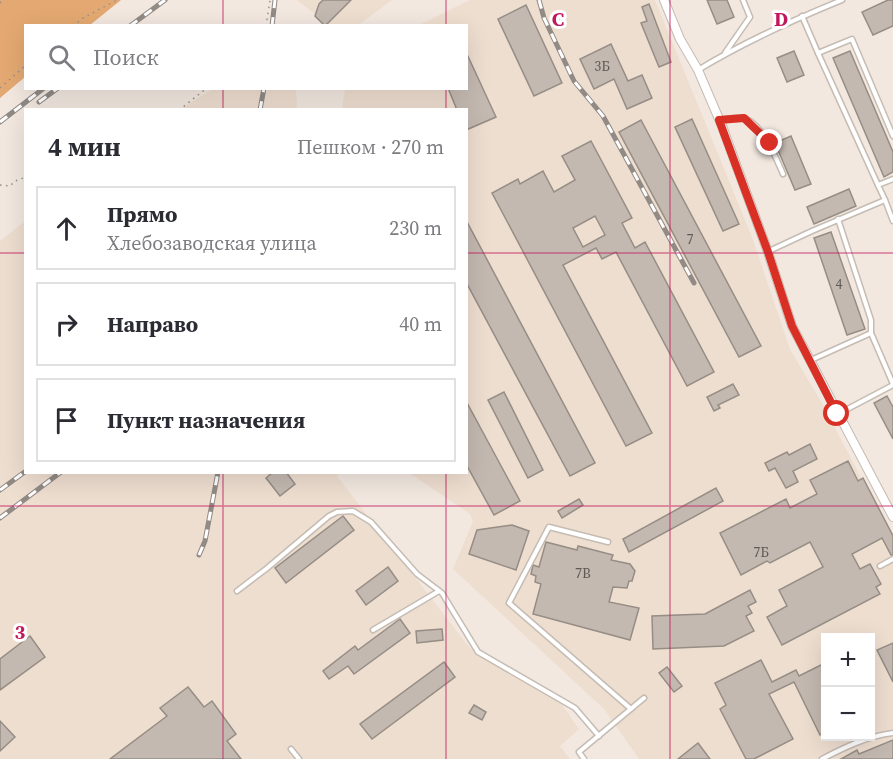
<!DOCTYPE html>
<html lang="ru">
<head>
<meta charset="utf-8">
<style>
  body { margin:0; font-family:"Source Serif 4",serif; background:#f7f7f7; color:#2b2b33 }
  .controls { position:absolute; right:18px; bottom:18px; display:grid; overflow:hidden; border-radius:0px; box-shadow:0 6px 24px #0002 }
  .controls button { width:54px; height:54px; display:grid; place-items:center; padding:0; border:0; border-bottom:2px solid #e1e1e2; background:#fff; color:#2b2b33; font:30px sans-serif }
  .stop { position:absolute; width:18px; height:18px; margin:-14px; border:4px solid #d93025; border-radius:50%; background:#fff }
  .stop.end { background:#d93025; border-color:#fff; box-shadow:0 2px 6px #0008 }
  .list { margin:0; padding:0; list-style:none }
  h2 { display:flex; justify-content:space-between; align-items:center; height:78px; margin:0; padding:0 24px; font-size:26px }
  h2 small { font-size:20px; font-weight:400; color:#7c7c81 }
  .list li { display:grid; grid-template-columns:39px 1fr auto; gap:18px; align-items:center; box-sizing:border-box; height:84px; margin:0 12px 12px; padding:0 12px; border:2px solid #e1e1e2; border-radius:0px }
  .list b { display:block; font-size:22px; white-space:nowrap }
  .list p { margin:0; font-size:20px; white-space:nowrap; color:#7c7c81 }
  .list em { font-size:20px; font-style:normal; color:#7c7c81 }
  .icon { flex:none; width:33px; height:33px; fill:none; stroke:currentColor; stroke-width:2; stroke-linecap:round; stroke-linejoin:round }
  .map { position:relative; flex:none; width:893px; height:759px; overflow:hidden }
  .search { position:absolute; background:#fff; box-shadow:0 6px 24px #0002; left:24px; top:24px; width:444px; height:66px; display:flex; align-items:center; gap:15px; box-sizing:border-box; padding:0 21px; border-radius:0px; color:#7c7c81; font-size:22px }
  .panel { position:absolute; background:#fff; box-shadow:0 6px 24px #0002; left:24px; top:108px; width:444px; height:366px; border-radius:0px }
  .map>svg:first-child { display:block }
  .built { fill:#eeded0; fill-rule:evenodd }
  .forest { fill:#e4a972 }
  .building { fill:#c3b9b1; stroke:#968d85; stroke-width:1.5; fill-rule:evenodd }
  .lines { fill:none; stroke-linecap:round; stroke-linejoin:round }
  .service-casing { stroke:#c5bcb3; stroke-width:7 }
  .minor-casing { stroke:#c5bcb3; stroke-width:10 }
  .path { stroke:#97908a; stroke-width:1.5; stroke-dasharray:1.5 4.5; stroke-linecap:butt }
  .service { stroke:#fff; stroke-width:4 }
  .minor { stroke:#fff; stroke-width:8 }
  .rail-casing { stroke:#918a85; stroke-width:5 }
  .rail { stroke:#fff; stroke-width:3; stroke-dasharray:9; stroke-linecap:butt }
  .route { stroke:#d93025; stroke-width:8 }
  .grid { fill:none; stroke:#c2185b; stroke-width:1.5; stroke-opacity:0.55 }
  .labels { text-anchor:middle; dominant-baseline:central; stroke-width:6; stroke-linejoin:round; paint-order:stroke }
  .number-label { font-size:14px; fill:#5f5a56 }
  .grid-label { font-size:20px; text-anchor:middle; font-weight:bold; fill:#c2185b; stroke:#fff; stroke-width:6; stroke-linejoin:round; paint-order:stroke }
</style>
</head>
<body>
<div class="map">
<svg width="893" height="759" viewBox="0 0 893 759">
  <rect width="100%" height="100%" fill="#f2e8e0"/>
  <g class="built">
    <polygon points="297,0 392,0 357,26 329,25"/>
    <path d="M470 0H655L752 237 790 349 823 405 893 538V759H639L604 709 453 569 473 521 470 514 409 473 466 472V110H342L345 89 466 88V26L419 25ZM826 638H870V736H826Z"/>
    <polygon points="214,88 296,89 297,109 181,109"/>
    <polygon points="25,221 26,472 341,473 337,476 469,647 556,696 579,729 560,746 570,759 0,759 0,241"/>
  </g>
  <polygon class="forest" points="0,0 121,0 90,25 26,26 25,77 0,98"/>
  <g class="building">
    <polygon points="323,0 351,0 325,26 315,16 319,4"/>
    <polygon points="707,0 727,0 734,17 717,24"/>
    <polygon points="888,0 893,0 893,26 873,35 862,12"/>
    <polygon points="649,4 671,62 659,67 641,23 647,21 642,7"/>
    <polygon points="526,5 562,83 534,96 498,19"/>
    <polygon points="611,44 628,81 642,75 652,98 627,109 614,79 594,89 580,59"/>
    <polygon points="794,51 804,75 787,82 777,58"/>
    <polygon points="850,51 893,152 893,172 884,177 833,58"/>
    <polygon points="466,52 496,117 466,130 466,110 457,110 448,88 466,88"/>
    <polygon points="692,119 739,224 723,231 675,127"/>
    <polygon points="641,120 761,346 739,357 619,132"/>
    <polygon points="791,136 811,184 795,190 775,143"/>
    <path d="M591 141 632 218 622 223 635 248 645 242 714 372 687 386 616 252 602 259 596 248 563 265 652 433 626 446 492 193 518 179 520 184 543 171 554 192 575 180 562 156ZM595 216 605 235 583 247 573 228Z"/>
    <polygon points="849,189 856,206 814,224 807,207"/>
    <polygon points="466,220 595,463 570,476 466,282"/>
    <polygon points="831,232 865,329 847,335 814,238"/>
    <polygon points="733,384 739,395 718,405 720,408 714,411 707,397"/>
    <polygon points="504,392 543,470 528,478 488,400"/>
    <polygon points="887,396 893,407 893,439 874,403"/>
    <polygon points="466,401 520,501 494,515 466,464"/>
    <polygon points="810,444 817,459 793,471 798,482 786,488 775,468 769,471 765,463 787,452 789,455"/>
    <polygon points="848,461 858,481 863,478 893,536 893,555 891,555 882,538 852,554 860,569 870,564 881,584 876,587 880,594 782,645 767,617 787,606 779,590 823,567 810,542 770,563 767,561 741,575 720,533 786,499 790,508 817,494 810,480"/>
    <polygon points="273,472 286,472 295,484 280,496 266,478"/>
    <polygon points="716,488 723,501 629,552 623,539"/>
    <polygon points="579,499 583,505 562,518 558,511"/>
    <polygon points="343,516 354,530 286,583 275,568"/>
    <polygon points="512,525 529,531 516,570 469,554 477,530"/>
    <polygon points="546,542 577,550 578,546 613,555 611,560 630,564 635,571 632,581 629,581 627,588 613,587 609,602 639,608 630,640 533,614 541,584 535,582 536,576 531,574 533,565 539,567"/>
    <polygon points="388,567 398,581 366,605 356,591"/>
    <polygon points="750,590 756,602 748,606 752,613 746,616 754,631 724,646 653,649 652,616 705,614"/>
    <polygon points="400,619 410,633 354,674 348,666 329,679 323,671 355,646 358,650"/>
    <polygon points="442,629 443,640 417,643 416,631"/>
    <polygon points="30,636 45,657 0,690 0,659"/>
    <polygon points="893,643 893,682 877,650"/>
    <polygon points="761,660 772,682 796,670 799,676 825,663 825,732 820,735 794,682 769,694 793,739 754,759 746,759 720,709 726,705 715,683"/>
    <polygon points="444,662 455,677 372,739 360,724"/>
    <polygon points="667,667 682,686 674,692 659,673"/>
    <polygon points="188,687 204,707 212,701 236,734 227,741 241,759 110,759 167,716 160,708"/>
    <polygon points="474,705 486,712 482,720 469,713"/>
    <polygon points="0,721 15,737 0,751"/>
    <polygon points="893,740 893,759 841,759 857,750 859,754"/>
    <polygon points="698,743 710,759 678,759"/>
  </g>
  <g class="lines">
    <defs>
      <g id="service">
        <polyline points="802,16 818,53 852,39 893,136"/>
        <polyline points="725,53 750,17 743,0"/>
        <polyline points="818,53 878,185"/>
        <path d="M698 70C744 42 793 20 842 0"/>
        <path d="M719 120C726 119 736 117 743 118 762 122 776 158 783 174"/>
        <polyline points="885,200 893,221"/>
        <polyline points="838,219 871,320 871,333 893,384"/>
        <polyline points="769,251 812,231 885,200 878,185 893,179"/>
        <polyline points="811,360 871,333"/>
        <polyline points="838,414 893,385"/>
        <polyline points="608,542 549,527 509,603 631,709"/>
        <polyline points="880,566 893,559"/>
        <polyline points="237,591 266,569 329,516 337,512 353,511 371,522 417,574 442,593 478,652 575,708 599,736"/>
        <polyline points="373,630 439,591"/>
        <polyline points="291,749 299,759"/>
        <polyline points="584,759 579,752 644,698"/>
        <path d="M822 759C845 747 868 736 893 733"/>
      </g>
      <polyline id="minor" points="664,0 680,39 698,70 722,126 768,252 792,326 893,517"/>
    </defs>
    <use href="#service" class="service-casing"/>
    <use href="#minor" class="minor-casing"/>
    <g class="path">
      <polyline points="0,3 2,0"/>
      <polyline points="73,26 83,18 117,0"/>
      <polyline points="266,26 270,0"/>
      <polyline points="0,88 26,65"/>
      <polyline points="179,110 207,88"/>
      <polyline points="0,185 10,186 15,181 26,177"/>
    </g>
    <use href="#service" class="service"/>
    <use href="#minor" class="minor"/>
    <defs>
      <g id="rail">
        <polyline points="539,0 544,18 574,81 603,116 694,283"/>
        <polyline points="130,26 165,0"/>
        <polyline points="272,26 275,0"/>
        <polyline points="39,102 58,88"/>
        <polyline points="260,110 264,88"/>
        <polyline points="0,122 44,88"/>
        <polyline points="0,490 26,471"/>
        <polyline points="0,518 61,472"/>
        <polyline points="199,555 205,541 218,472"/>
      </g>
    </defs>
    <use href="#rail" class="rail-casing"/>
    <use href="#rail" class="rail"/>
  </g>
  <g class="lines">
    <polyline class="route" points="770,143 744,118 719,120 768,252 792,326 837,414"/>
  </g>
  <path class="grid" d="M223 0V26M446 0V26M670 0V759M223 88V110M446 88V110M0 253H26M466 253H893M223 472V759M446 472V759M0 506H893"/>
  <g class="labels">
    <g class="number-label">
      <text x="602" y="66">3Б</text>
      <text x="690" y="239">7</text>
      <text x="839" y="284">4</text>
      <text x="761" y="552">7Б</text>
      <text x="583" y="573">7В</text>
    </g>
  </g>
  <g class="grid-label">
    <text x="558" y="26">C</text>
    <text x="781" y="26">D</text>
    <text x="20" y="639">3</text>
  </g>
</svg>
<div class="controls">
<button>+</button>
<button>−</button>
</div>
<div class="stop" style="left:837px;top:414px"></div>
<div class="stop end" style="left:770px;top:143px"></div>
<div class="search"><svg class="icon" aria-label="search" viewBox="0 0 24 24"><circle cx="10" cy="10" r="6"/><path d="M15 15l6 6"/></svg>Поиск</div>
<section class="panel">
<h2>4 мин<small>Пешком · 270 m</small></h2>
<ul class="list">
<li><svg class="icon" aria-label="ahead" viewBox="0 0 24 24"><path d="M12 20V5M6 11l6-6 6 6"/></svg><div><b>Прямо</b><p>Хлебозаводская улица</p></div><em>230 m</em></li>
<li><svg class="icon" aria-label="right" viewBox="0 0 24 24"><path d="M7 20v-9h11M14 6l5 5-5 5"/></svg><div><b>Направо</b></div><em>40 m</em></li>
<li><svg class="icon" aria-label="arrive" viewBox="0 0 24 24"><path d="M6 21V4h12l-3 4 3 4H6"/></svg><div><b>Пункт назначения</b></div></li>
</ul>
</section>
</div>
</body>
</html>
